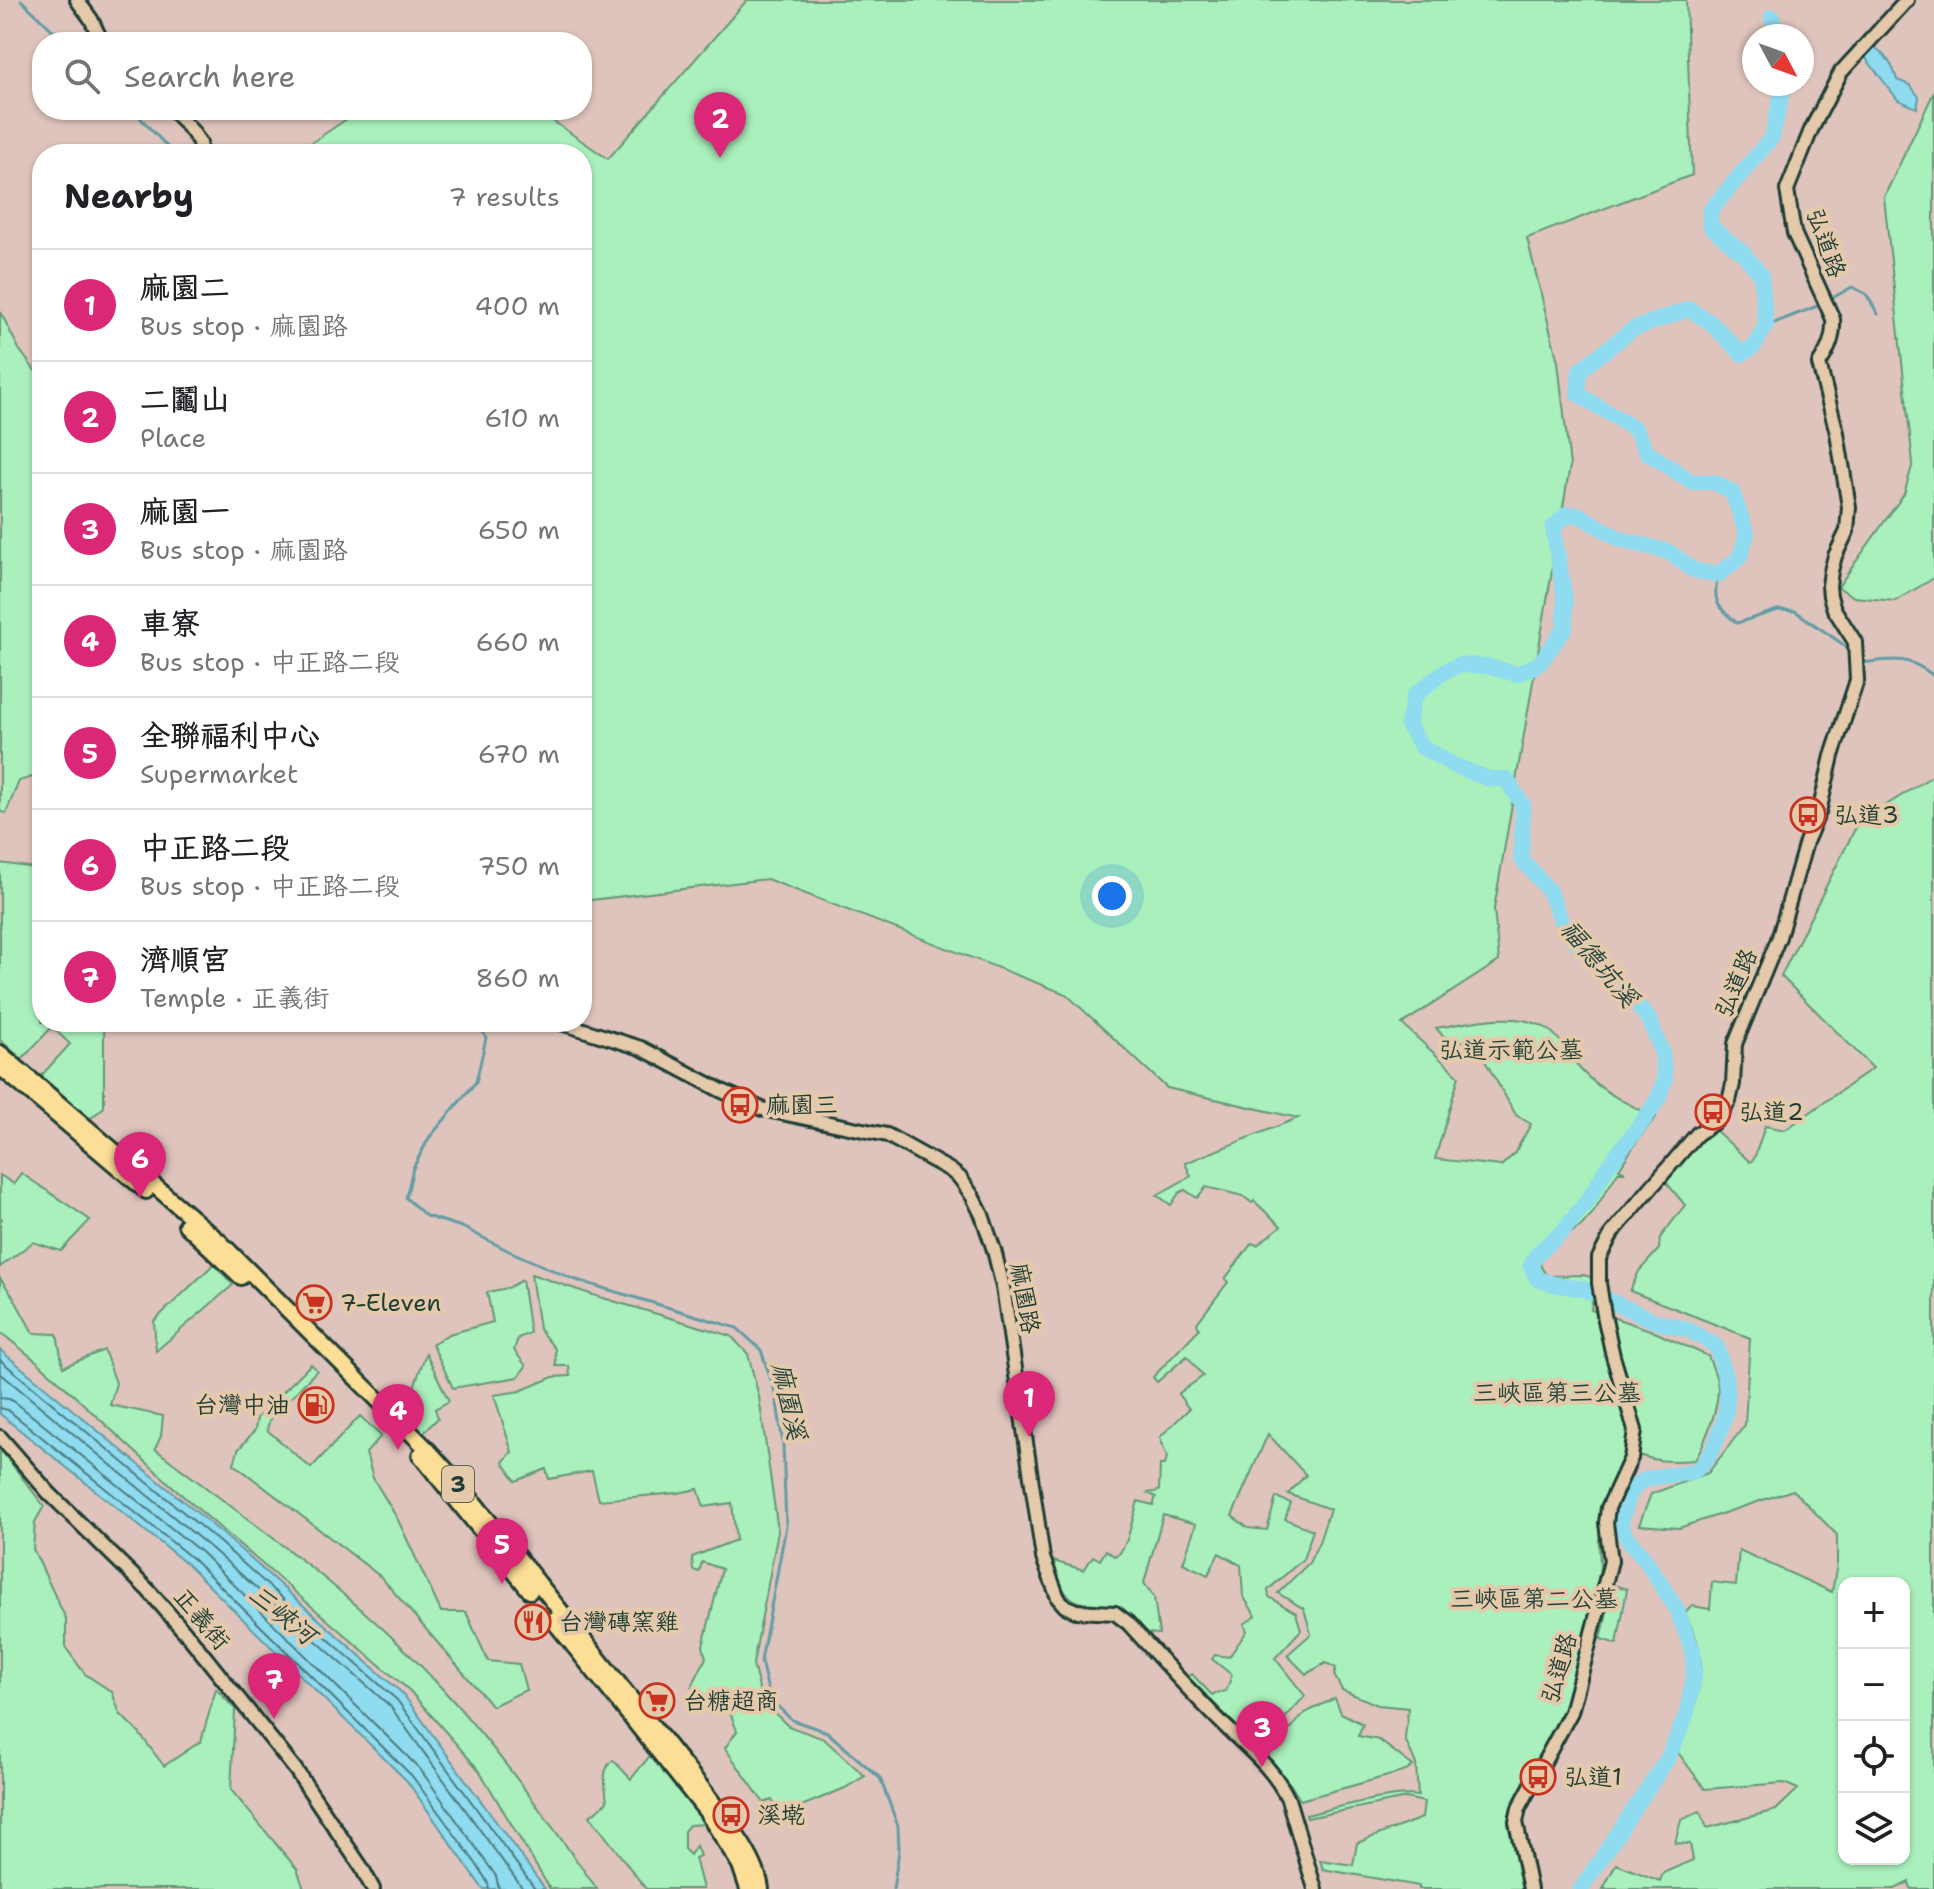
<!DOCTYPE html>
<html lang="en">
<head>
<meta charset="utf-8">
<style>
  body { margin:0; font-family:"Shantell Sans","LXGW WenKai TC",sans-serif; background:#f6f6f6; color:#202124 }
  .controls { position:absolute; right:24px; bottom:24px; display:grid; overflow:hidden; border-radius:16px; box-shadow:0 2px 6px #0004 }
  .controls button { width:72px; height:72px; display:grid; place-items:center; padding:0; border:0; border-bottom:2px solid #e0e0e0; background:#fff; color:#202124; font:40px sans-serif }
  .compass { position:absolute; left:1742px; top:24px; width:72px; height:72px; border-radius:50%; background:#fff; box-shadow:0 2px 6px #0004; rotate:131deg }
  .you { position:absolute; left:1112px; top:896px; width:28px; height:28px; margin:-20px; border:6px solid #fff; border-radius:50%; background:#1a73e8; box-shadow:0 0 0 12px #1a73e833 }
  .badge { display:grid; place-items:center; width:52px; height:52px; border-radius:50%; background:#db2777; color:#fff; font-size:26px; font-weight:700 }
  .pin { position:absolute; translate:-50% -66px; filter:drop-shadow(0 2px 4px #0008) }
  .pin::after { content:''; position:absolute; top:42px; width:28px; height:24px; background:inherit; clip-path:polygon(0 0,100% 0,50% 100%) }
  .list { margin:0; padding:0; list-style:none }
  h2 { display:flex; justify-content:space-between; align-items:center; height:104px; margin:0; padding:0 32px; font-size:34px }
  h2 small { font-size:26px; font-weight:400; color:#757577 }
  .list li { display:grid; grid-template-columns:52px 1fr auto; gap:24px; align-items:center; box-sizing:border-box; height:112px; padding:0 32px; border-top:2px solid #e0e0e0 }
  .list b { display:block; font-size:30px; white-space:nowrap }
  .list p { margin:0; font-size:26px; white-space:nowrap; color:#757577 }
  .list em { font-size:26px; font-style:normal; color:#757577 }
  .icon { flex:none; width:44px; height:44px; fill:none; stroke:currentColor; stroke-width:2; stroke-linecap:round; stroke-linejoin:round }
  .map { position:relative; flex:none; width:1934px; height:1889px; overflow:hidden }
  .search { position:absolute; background:#fff; box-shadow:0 2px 6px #0004; left:32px; top:32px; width:560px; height:88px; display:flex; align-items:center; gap:20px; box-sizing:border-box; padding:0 28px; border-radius:32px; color:#757577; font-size:30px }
  .panel { position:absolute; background:#fff; box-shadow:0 2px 6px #0004; left:32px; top:144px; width:560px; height:888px; border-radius:32px }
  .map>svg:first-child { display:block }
  .green { fill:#aaf0bc; stroke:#649678; stroke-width:2; fill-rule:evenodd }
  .water { fill:#8fdbef; stroke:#629ca4; stroke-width:2 }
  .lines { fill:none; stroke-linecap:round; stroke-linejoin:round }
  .shore { stroke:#4c7c7f; stroke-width:2 }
  .stream { stroke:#629ca4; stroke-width:3 }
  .river { stroke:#8fdbef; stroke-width:16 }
  .secondary-casing { stroke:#1f3d34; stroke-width:18 }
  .primary-casing { stroke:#1f3d34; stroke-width:20 }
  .secondary { stroke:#e4c9ab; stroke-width:12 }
  .primary { stroke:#fcde96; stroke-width:14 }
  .labels { text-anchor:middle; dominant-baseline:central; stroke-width:8; stroke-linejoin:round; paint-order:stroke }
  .shield { fill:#e4c9ab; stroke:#5a6758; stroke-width:2 }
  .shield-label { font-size:22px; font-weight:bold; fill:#1f3d34 }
  .street-label { font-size:24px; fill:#1f3d34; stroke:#e4c9ab }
  .poi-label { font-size:24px; fill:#1f3d34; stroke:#e4c9ab; text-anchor:start }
  .park-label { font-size:24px; fill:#26463b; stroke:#e4c9ab }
  .water-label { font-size:26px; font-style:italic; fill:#25453d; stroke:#e4c9ab }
</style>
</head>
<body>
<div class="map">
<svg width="1934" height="1889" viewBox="0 0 1934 1889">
  <rect width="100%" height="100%" fill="#dfc4bd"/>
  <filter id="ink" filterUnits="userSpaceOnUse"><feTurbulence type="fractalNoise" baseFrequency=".0125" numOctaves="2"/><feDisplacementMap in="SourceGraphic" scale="16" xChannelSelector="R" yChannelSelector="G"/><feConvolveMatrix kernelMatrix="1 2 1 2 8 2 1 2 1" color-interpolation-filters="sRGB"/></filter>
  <g filter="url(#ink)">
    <g class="green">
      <path d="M747 0H1686L1692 175 1527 238 1558 362 1570 466 1494 909 1499 961 1402 1024 1459 1076 1435 1159 1501 1166 1514 1154 1531 1124 1516 1115 1476 1045 1443 1036 1436 1028C1468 1023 1516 1010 1546 1028 1561 1037 1570 1058 1582 1071 1602 1092 1629 1105 1656 1117L1639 1138 1619 1169 1625 1172H1618L1592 1214 1581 1226 1548 1248 1540 1261 1541 1267 1547 1276 1583 1275 1595 1278 1591 1310 1650 1330 1708 1356C1711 1364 1715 1372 1717 1381 1722 1402 1705 1442 1695 1460 1665 1462 1654 1462 1626 1450L1625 1461 1603 1505 1599 1543 1600 1566 1596 1595 1561 1723 1531 1772 1509 1816 1525 1889H1419V1886L1323 1869 1320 1860 1353 1865 1357 1843 1422 1818 1424 1802 1406 1798 1307 1818 1306 1815C1331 1809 1396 1791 1418 1796L1416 1764 1405 1739 1408 1708 1378 1705 1342 1690 1334 1675 1336 1668 1326 1663 1306 1674 1287 1655 1311 1634 1304 1609 1278 1593 1309 1563 1319 1542 1330 1509 1288 1494 1306 1475 1268 1434 1232 1516 1248 1528 1267 1530 1276 1497 1291 1503 1285 1519 1313 1530 1303 1559 1268 1590 1269 1597 1296 1613 1301 1630 1275 1658 1305 1696 1258 1748 1188 1677 1192 1674 1212 1695 1226 1691 1232 1675 1212 1659 1215 1655 1229 1657 1247 1631 1244 1624 1256 1616 1243 1596 1241 1565 1219 1553 1208 1575 1183 1563 1196 1524 1163 1515 1144 1583 1154 1597 1159 1634 1148 1633 1117 1606C1080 1607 1059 1602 1053 1561L1084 1570 1093 1556 1100 1560 1106 1550 1114 1556 1120 1553 1127 1540 1138 1501 1153 1505 1156 1497 1148 1493 1159 1491 1160 1465H1165L1167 1457 1160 1437 1189 1409 1178 1394 1203 1376 1187 1356 1157 1382 1153 1377 1199 1329 1197 1323 1228 1282 1225 1279 1252 1243 1257 1245 1281 1226 1254 1201 1252 1203 1243 1196 1206 1187 1197 1198 1185 1190 1179 1193 1171 1205 1157 1195 1191 1176 1185 1163 1298 1118 1167 1088 1066 994 767 879 582 901V154H295L360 110H537L608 159Z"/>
      <polygon points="1934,92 1934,578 1895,601 1854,597 1838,587 1904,494 1913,463 1884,197"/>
      <polygon points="0,311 19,349 42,380 42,774 19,781 6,813 0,812"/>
      <path d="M1934 775V1889H1911L1909 1882 1895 1889H1603L1616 1864 1660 1881 1663 1873 1693 1860 1690 1844 1675 1843 1681 1820 1700 1811 1707 1828 1776 1810 1798 1789 1784 1783 1705 1789 1677 1751C1691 1720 1704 1688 1700 1654 1699 1640 1690 1625 1685 1613L1692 1606 1710 1609 1712 1582 1736 1585 1739 1550 1832 1592 1837 1564V1535L1793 1490 1679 1528 1639 1525 1651 1494 1708 1473 1745 1425 1750 1338 1630 1291 1639 1271 1659 1249 1660 1238 1685 1205 1665 1181 1700 1141 1714 1129 1750 1162 1754 1159 1765 1126 1785 1130 1873 1068 1781 976 1858 823ZM1844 1583H1904V1859H1844Z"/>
      <polygon points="0,863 42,869 42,1022 114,1022 104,1030 104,1107 90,1119 41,1076 70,1044 52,1027 22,1059 0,1040"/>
      <polygon points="21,1173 90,1220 61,1251 33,1242 0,1267 0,1221 2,1219 0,1216 0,1175 14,1184"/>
      <polygon points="214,1264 233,1285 156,1351 154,1321"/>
      <polygon points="531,1274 593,1295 731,1336 748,1354 759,1397 778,1531 753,1664 762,1701 788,1726 824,1739 865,1776 845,1788 780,1815 772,1800 764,1803 725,1748 737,1731 728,1707 696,1701 692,1686 706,1658 703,1646 722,1569 702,1562 699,1572 693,1570 692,1557 736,1540 732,1503 704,1507 698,1489 678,1493 599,1500 592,1471 549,1479 546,1469 516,1481 503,1462 512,1452 494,1395 520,1391 553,1377 570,1376 569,1366 556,1366 555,1349 539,1329"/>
      <path d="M0 1278 14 1298 33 1333 57 1334 63 1367 104 1350 116 1383 110 1405 163 1416 161 1436 155 1449C251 1523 354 1592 436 1682 496 1746 546 1818 597 1889H550L479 1770 410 1691 183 1496 40 1364 0 1332Z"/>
      <polygon points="522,1280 530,1333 518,1338 514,1350 526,1366 518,1377 453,1388 432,1344 449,1334 493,1322 487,1292 508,1288"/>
      <polygon points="426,1353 449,1401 435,1409 438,1418 423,1433 405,1413"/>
      <polygon points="311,1364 317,1370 269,1421 267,1430 311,1468 360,1416 381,1436 366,1453 373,1478 397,1518 441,1612 466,1612 488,1661 519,1664 526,1690 492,1706 381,1577 234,1464 238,1450 255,1430 257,1418"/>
      <polygon points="0,1449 44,1506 35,1522 33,1549 66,1619 66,1648 85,1674 112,1692 120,1714 139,1733 164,1766 201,1741 216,1689 235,1709 231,1790 297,1869 304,1889 0,1889"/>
      <polygon points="1613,1585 1627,1589 1617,1644 1601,1639"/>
      <polygon points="1335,1698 1341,1713 1363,1724 1358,1736 1379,1740 1413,1766 1406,1771 1300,1800 1291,1785 1265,1757 1305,1713"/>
      <path d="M652 1753 706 1824 689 1825 684 1831V1849L690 1855 696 1846 700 1856 695 1858 703 1889H646L590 1816 607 1802C606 1787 600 1769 613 1760L631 1779Z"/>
    </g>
    <g class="water">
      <path d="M1875 47C1887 57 1893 65 1897 80L1910 85 1919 97 1917 108 1898 100 1865 57Z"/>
      <polygon points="0,1350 223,1534 403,1694 545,1889 483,1889 407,1781 188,1565 0,1414"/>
    </g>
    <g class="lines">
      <g class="shore">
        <polyline points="0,1360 218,1541 397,1700 535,1889"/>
        <polyline points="0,1373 211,1548 390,1706 523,1889"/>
        <polyline points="0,1398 9,1399 15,1402 201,1552 420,1769 496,1876 499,1889"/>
        <polyline points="0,1408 8,1410 193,1559 412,1776 477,1865 488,1883 489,1889"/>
      </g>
      <g class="stream">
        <polyline points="21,0 65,42"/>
        <polyline points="133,110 174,154"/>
        <polyline points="1827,301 1852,287 1866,294 1878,314"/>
        <polyline points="1766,326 1820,305"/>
        <path d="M1718 575C1712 602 1717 607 1737 623L1778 610 1795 611 1841 643 1852 653"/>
        <path d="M1860 661 1862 663C1894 659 1907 655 1934 676"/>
        <polyline points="478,1022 486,1038 476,1082 429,1138 413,1168 406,1198 426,1216 462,1227 509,1251 573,1279 737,1328 761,1350 776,1395 783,1444 786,1526 761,1661 770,1699 792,1720 827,1732 880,1778 898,1826 899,1851 893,1889"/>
      </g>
      <g class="river">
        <polyline points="1772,17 1778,36"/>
        <path d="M1581 1889 1668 1758 1686 1716 1694 1677 1693 1651 1676 1608 1644 1558 1628 1539 1620 1525C1624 1514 1627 1499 1633 1489 1644 1473 1674 1477 1691 1472 1711 1466 1726 1421 1727 1402 1728 1384 1722 1364 1717 1347L1689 1330 1655 1321 1584 1289 1553 1284 1537 1279 1531 1266 1537 1254 1563 1231 1588 1200 1608 1166 1644 1120 1658 1099 1665 1079 1662 1053 1650 1021 1628 993 1591 959 1565 930 1549 891 1521 858 1523 805 1506 779H1489L1453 765 1422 747 1408 725 1414 696 1442 673 1459 665 1486 666 1517 674 1540 663 1565 628V599L1553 528 1567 514 1579 515 1620 539 1669 552 1693 570 1718 575 1740 557 1747 534 1732 492 1714 482H1692L1647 452 1635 429 1578 394 1580 370 1633 329 1689 309 1710 322 1742 354 1754 346 1766 326 1761 275 1744 254 1710 226V211L1772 137 1784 84"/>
      </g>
      <defs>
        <g id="secondary">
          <polyline points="77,0 91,19 102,42"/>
          <polyline points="173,110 191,130 200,143 198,154"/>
          <path d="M558 1022 641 1048 720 1090 762 1109 887 1135 950 1170 960 1178 973 1197 982 1215 994 1250 1003 1287 1043 1558 1058 1598 1065 1606 1076 1611 1115 1613 1128 1623C1159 1657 1190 1692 1223 1724 1247 1748 1273 1767 1288 1799L1315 1889"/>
          <polyline points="0,1437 49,1493 148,1590 190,1638 295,1769 362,1868 373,1889"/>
          <path d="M1530 1889 1516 1822 1519 1808 1571 1712 1611 1561 1606 1523 1608 1508 1631 1458 1635 1430 1613 1356 1604 1315 1599 1283V1258L1612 1233 1697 1134 1716 1121 1729 1101 1733 1084 1735 1044 1779 937 1806 842 1819 812 1832 756 1857 680 1855 642 1834 609 1830 596 1829 586 1831 571 1835 556 1847 531 1849 507 1837 433 1819 364C1829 349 1834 337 1833 319L1794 233 1787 190 1811 130 1841 72 1907 0"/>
        </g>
        <g id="primary">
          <path d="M0 1053 219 1241 428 1450 464 1490 702 1788C721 1815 757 1856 761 1889"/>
          <polyline points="0,1067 146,1191"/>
          <polyline points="186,1225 241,1277"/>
          <polyline points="420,1455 530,1591"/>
          <polyline points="553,1620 706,1811 740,1865 748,1889"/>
        </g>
      </defs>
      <use href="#secondary" class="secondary-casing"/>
      <use href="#primary" class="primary-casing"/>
      <use href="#secondary" class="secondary"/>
      <use href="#primary" class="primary"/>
    </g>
  </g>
  <defs>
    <symbol id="bus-ring" viewBox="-11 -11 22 22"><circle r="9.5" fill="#e4c9ab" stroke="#c8321e" stroke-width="1.5"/><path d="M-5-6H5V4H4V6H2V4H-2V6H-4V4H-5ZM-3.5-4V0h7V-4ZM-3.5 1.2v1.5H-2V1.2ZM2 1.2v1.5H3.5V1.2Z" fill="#c8321e"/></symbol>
    <symbol id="supermarket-ring" viewBox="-11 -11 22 22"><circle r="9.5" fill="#e4c9ab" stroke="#c8321e" stroke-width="1.5"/><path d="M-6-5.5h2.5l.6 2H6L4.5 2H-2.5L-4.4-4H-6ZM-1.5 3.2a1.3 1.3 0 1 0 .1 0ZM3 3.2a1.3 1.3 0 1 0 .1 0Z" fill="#c8321e"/></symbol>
    <symbol id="fuel-ring" viewBox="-11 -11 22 22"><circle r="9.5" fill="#e4c9ab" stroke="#c8321e" stroke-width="1.5"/><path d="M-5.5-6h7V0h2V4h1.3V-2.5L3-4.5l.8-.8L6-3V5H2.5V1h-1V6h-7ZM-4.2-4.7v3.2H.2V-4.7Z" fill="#c8321e"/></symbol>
    <symbol id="restaurant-ring" viewBox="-11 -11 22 22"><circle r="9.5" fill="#e4c9ab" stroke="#c8321e" stroke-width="1.5"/><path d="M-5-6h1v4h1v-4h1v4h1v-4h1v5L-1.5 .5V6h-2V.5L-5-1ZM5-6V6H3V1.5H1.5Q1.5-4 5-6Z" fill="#c8321e"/></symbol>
  </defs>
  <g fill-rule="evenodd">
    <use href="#bus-ring" x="1788" y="795" width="40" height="40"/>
    <use href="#bus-ring" x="720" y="1085" width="40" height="40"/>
    <use href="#bus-ring" x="1693" y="1092" width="40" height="40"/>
    <use href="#supermarket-ring" x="294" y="1283" width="40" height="40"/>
    <use href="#fuel-ring" x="296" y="1385" width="40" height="40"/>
    <use href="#restaurant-ring" x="513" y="1602" width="40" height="40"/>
    <use href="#supermarket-ring" x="637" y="1681" width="40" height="40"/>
    <use href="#bus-ring" x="1518" y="1757" width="40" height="40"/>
    <use href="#bus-ring" x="711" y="1795" width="40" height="40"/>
  </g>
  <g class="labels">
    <rect class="shield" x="442" y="1466" width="32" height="36" rx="6"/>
    <g class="shield-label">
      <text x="458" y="1484">3</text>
    </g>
    <g class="street-label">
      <text transform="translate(1826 243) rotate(70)">弘道路</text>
      <text transform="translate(1736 983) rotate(-67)">弘道路</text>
      <text transform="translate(1025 1298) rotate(80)">麻園路</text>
      <text transform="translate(202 1619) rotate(50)">正義街</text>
      <text transform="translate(1559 1668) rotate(-74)">弘道路</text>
    </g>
    <g class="poi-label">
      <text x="1834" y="815">弘道3</text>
      <text x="766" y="1105">麻園三</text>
      <text x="1739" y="1112">弘道2</text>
      <text x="340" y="1303">7-Eleven</text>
      <text x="290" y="1405" text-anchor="end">台灣中油</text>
      <text x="559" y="1622">台灣磚窯雞</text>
      <text x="683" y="1701">台糖超商</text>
      <text x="1564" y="1777">弘道1</text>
      <text x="757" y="1815">溪墘</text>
    </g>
    <g class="park-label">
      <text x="1511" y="1050">弘道示範公墓</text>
      <text x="1557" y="1393">三峽區第三公墓</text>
      <text x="1534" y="1599">三峽區第二公墓</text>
    </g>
    <g class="water-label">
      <text transform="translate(1600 963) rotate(50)">福德坑溪</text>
      <text transform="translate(790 1401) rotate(78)">麻園溪</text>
      <text transform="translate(283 1614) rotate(39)">三峽河</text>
    </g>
  </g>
</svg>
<div class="controls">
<button>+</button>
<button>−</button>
<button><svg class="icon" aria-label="locate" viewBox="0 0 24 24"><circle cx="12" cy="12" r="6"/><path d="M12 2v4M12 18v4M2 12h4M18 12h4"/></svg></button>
<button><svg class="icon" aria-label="layers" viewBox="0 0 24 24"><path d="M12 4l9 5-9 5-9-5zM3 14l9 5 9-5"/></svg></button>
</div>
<svg class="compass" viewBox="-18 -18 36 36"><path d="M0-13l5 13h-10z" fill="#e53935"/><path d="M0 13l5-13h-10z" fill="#757577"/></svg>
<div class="you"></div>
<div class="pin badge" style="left:1029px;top:1437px">1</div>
<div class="pin badge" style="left:720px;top:158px">2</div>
<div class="pin badge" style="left:1262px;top:1767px">3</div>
<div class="pin badge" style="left:398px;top:1450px">4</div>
<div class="pin badge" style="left:502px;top:1584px">5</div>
<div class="pin badge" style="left:140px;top:1198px">6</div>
<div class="pin badge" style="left:274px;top:1719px">7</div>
<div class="search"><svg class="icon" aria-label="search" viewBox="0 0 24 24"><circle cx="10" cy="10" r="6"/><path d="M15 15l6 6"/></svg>Search here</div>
<section class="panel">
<h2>Nearby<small>7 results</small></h2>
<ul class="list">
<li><span class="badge">1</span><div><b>麻園二</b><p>Bus stop · 麻園路</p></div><em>400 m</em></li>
<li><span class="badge">2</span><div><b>二鬮山</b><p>Place</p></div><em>610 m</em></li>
<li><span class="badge">3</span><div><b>麻園一</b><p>Bus stop · 麻園路</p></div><em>650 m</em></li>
<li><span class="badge">4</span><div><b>車寮</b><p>Bus stop · 中正路二段</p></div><em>660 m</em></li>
<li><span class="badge">5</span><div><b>全聯福利中心</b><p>Supermarket</p></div><em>670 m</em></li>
<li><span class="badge">6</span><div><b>中正路二段</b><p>Bus stop · 中正路二段</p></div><em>750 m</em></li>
<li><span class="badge">7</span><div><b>濟順宮</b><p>Temple · 正義街</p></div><em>860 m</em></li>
</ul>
</section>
</div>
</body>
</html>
